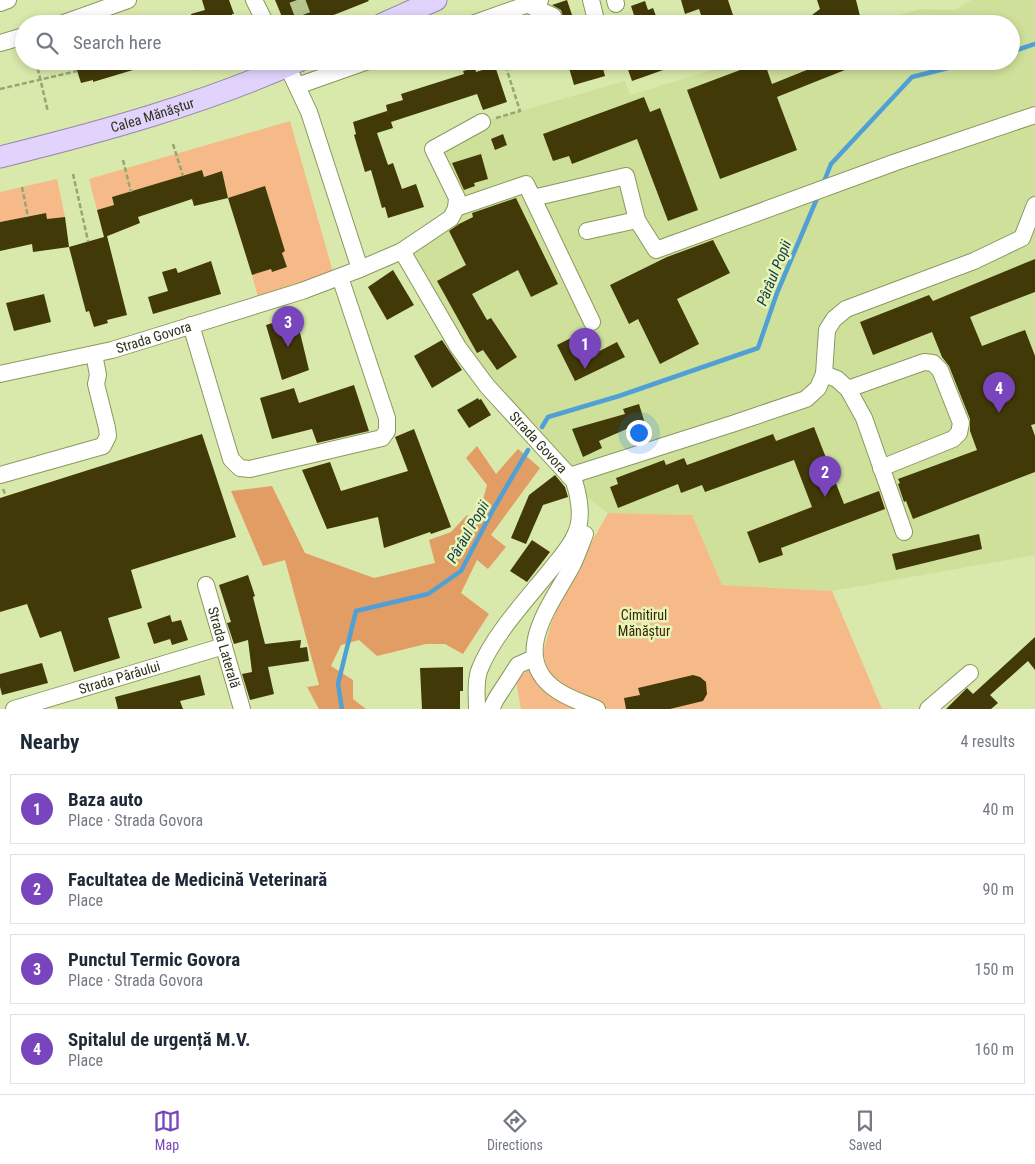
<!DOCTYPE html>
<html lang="en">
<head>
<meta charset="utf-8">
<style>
  body { margin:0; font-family:"Roboto Condensed",sans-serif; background:#f6f6f7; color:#1f2937 }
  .you { position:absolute; left:638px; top:432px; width:18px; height:18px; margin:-12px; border:4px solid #fff; border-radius:50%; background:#1a73e8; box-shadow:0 0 0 8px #1a73e833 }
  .badge { display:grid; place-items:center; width:32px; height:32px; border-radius:50%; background:#7845bc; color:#fff; font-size:16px; font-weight:700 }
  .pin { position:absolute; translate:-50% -41px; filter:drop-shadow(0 1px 2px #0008) }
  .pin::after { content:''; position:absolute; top:26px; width:18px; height:15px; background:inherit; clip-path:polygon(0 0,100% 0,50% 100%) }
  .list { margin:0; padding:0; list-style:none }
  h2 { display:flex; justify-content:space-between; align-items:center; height:65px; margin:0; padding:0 20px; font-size:21px }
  h2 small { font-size:16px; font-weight:400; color:#747a83 }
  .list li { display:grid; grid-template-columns:32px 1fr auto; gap:15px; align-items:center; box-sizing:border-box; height:70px; margin:0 10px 10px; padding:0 10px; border:1px solid #e0e1e3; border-radius:0px }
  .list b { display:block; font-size:19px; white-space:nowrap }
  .list p { margin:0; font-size:16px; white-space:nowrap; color:#747a83 }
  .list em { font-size:16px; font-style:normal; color:#747a83 }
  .icon { flex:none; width:28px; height:28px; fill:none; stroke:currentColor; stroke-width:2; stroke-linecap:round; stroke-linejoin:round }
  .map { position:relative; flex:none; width:1035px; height:709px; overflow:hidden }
  .search { position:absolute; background:#fff; box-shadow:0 2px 8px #0003; left:15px; right:15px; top:15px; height:55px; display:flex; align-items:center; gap:12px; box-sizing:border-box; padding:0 18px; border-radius:28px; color:#747a83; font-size:19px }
  .sheet { height:385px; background:#fff }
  nav { display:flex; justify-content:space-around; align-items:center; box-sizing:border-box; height:70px; border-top:1px solid #e0e1e3; background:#fff; font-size:14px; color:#747a83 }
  nav a { display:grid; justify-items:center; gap:2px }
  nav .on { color:#7845bc }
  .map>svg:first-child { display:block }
  .built { fill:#cfe09b }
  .green { fill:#f6ba89 }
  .forest { fill:#e29d64 }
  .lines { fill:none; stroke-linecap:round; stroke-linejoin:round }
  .stream { stroke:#50a0d5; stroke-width:4.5 }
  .building { fill:#413907 }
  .minor-tunnel { stroke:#b7c58e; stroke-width:16; stroke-dasharray:16 8; stroke-linecap:butt }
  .minor-casing { stroke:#8a985e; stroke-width:18 }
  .major-casing { stroke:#9588ab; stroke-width:23 }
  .path { stroke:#98a474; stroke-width:2.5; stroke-dasharray:5 2.5; stroke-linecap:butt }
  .minor { stroke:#fff; stroke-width:16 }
  .major { stroke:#e1d3fb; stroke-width:21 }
  .labels { text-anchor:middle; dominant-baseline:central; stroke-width:5; stroke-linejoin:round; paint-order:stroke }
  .street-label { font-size:14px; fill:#2d331a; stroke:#e6f6b8 }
  .park-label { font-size:14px; fill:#3e2209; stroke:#e6f6b8 }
  .water-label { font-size:15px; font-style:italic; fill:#14374d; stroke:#e6f6b8 }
</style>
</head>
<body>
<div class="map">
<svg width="1035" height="709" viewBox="0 0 1035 709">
  <rect width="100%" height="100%" fill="#d9e9ab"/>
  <polygon class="built" points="971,0 1035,0 1035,555 832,591 722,585 692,515 608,513 577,490 487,386 402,251 456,208 433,149 482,122 625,81 630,95 742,61 1011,61 1011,24 869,24 920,9 954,10"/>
  <g class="green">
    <polygon points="290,121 335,279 260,304 252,275 271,269 272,272 287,267 282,253 285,251 265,187 228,198 222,172 204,177 202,170 112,197 114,205 97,210 89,179"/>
    <polygon points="57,179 65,217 47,219 45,213 0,222 0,192"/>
    <polygon points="608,513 692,515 722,585 832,591 882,709 521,709 516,682 543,652 551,624 564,591"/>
  </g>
  <polygon class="forest" points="477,446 496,474 518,449 540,468 491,535 506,547 488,569 477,560 461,593 489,614 463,654 445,644 426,644 377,656 359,640 341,645 331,666 353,680 353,699 366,709 319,709 307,687 319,685 285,560 263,566 231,491 272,486 305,553 374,578 435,563 429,540 451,532 467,515 476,525 487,485 466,458"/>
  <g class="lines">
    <g class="stream">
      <polyline points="1011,52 1035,44"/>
      <polyline points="823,184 831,164 912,77 976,61"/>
      <polyline points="542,427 548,417 619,396 758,348 777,293 818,196"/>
      <polyline points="342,709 338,684 356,611 428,594 461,571 494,508 528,450"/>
    </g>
  </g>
  <g class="building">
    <polygon points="202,0 229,0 234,14 232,14 234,24 194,24 191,14 205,10"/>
    <polygon points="275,0 368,0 369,1 311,24 285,24"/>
    <polygon points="567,0 575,24 565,24 561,10 552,5"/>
    <polygon points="681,0 728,0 736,24 704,24 699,9 685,14"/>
    <polygon points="817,0 856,0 860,16 846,24 816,24 812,15 820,9"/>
    <polygon points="645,1 648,10 653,8 659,24 637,24 631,6"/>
    <polygon points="74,61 152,61 153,64 93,82 93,80 81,83"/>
    <polygon points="567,61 601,61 605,76 574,85"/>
    <polygon points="625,61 683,61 683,63 632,81"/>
    <polygon points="764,61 772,84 829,61 865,62 777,97 797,150 720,179 687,90"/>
    <polygon points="495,66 507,102 483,110 477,94 391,122 393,128 377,133 388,165 393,163 402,189 416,184 424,207 388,218 385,207 382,208 371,170 365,172 354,135 356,134 353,122 387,111 388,115 386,105 403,100 401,94 464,74 463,71 475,68 476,72"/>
    <polygon points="644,97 650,112 660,108 698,210 668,221 637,139 572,164 569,156 553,161 543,134"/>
    <polygon points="503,134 507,145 495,150 491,139"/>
    <polygon points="481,154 488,179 474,183 475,186 464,190 452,163"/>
    <polygon points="202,170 204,177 222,171 228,198 194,206 192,199 138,217 140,223 105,237 107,236 127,315 107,320 108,323 94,327 89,311 86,312 69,247 104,237 97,210 114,205 112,197"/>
    <polygon points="265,186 285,251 282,253 287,267 272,272 271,269 252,275 228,198"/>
    <polygon points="516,198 558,284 531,297 518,270 472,294 487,320 491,318 517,357 497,370 483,350 477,353 437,281 466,265 449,231 459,224 473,217 472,213"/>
    <polygon points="46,213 47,219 65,217 69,247 33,252 32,244 0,251 0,222"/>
    <polygon points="713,240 730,273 677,299 699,344 660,364 638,319 629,324 610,285 667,257"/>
    <polygon points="1035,259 1035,292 970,317 982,346 1025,330 1035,356 1035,424 1031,425 1035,436 1035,472 913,519 906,501 904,502 898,484 900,483 898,479 977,450 970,431 970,419 949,366 942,357 932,332 873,355 860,322 929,295 933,301"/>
    <polygon points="211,261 221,294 153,314 148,297 168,291 162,272 176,268 178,273"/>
    <polygon points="393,270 414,305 387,320 368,287"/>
    <polygon points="44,294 51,322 14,331 6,303"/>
    <polygon points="296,316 309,370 282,380 266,325"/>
    <polygon points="579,334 590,356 617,342 625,357 575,381 557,345"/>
    <polygon points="442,340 462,370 432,388 414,356"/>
    <polygon points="354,385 369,431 317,443 312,429 272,439 260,398 294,388 299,403"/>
    <polygon points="478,398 479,400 481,399 491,415 469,428 457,410"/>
    <polygon points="639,404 647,430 631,434 629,428 599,441 602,448 583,457 572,429 625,414 623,409"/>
    <polygon points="814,427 844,504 879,491 885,509 781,548 783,555 759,563 747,532 812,507 794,460 705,492 702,485 681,493 678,484 618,508 610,487 618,484 616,478 664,460 666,465 684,458 687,465 773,434 776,441"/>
    <polygon points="414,429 451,527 431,534 430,532 384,548 378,517 327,529 302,470 330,462 341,491 408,471 395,437"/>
    <polygon points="202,434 236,537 131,570 142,608 108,618 120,658 74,672 61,631 40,638 27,604 0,612 0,498"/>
    <polygon points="555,475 565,487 568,497 543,505 526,544 511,538 529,495"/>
    <polygon points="979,534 982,549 896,570 892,554"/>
    <polygon points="532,540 550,552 527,582 510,571"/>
    <polygon points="248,575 255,596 253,597 265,644 301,640 300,648 307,647 309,661 268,667 274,694 250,700 242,674 252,672 248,640 234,644 227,623 231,622 219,585"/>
    <polygon points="170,615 172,622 181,620 188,640 172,645 170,639 154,644 147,623"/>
    <polygon points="1035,637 1035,670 1028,661 990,695 998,703 991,709 946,709 967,688 973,694"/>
    <polygon points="42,663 48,683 2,695 0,687 0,674"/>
    <polygon points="463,667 463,691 460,691 460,709 422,709 420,668"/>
    <polygon points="200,675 205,695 180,701 183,709 118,709 115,697"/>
    <polygon points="693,675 700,677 706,682 707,694 703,701 670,709 626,709 624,698 640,695 638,688"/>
  </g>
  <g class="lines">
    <polyline class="minor-tunnel" points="297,0 306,24"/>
    <defs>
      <g id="minor">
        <polyline points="254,0 266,24"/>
        <polyline points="591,0 597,24"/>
        <polyline points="615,0 616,4"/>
        <polyline points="0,3 8,0"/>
        <polyline points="526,4 553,16 555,24"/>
        <polyline points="61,24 128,0"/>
        <polyline points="472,24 540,0"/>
        <polyline points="0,43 24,36"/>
        <polyline points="285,61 309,112 360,269"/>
        <polyline points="297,86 368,61"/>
        <polyline points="533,198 626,176 637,220 587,231"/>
        <polyline points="456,208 526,184 592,322"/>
        <polyline points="637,220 656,250 896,162 1035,115"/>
        <path id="s1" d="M402 251 458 347 487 386 574 481C579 496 583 518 576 533 571 546 561 557 552 568 529 597 492 636 479 671 475 683 477 697 477 709"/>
        <polyline points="191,325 231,459 240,468 250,469 382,438 387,431 387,418 340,277"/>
        <path id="s2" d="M0 374 112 350 151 338 302 291 360 269 402 251 451 218 456 208 457 198 433 149 482 122"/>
        <polyline points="824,374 837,379 848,389 864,418 904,532"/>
        <polyline points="848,389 924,362 933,363 940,370 961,423 959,433 953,439 881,468"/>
        <polyline points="0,475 103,446 108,436 107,428 96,384 98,375 94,354"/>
        <polyline points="569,476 732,424 806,399 818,388 824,374 827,330 834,319 846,309 974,261 1022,238 1035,205"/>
        <path d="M585 534C581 544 577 556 572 566 552 603 507 658 558 691 570 699 584 703 597 709"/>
        <path id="s3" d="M206 585 242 709"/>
        <path id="s4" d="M14 709 224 646"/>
        <polyline points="491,709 496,699 518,665 534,658"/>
        <polyline points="928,709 970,673"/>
      </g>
      <g id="major">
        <polyline points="382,24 436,0"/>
        <path id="s5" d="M0 157C101 132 203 104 299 61"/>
      </g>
    </defs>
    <use href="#minor" class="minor-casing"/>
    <use href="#major" class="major-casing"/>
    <g class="path">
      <polyline points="36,61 48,112"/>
      <polyline points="190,61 193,70"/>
      <polyline points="0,89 77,71"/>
      <polyline points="496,118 520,111 504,61"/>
      <polyline points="173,144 183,176"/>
      <polyline points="123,160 131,192"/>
      <polyline points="73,174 88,241"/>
      <polyline points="22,187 28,217"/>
      <polyline points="3,489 6,496"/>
    </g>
    <use href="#minor" class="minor"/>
    <use href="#major" class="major"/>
  </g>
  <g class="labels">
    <g class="street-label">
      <text stroke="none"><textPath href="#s5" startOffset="158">Calea Mănăștur</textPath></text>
      <text stroke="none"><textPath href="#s2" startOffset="158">Strada Govora</textPath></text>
      <text stroke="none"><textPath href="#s1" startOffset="236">Strada Govora</textPath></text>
      <text stroke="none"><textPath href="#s3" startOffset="65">Strada Laterală</textPath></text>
      <text stroke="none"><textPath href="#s4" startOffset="110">Strada Pârâului</textPath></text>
    </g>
    <g class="park-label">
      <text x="644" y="615">Cimitirul<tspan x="644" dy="16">Mănăștur</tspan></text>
    </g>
    <g class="water-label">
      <text transform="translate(774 273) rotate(-68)">Pârâul Popii</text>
      <text transform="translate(468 532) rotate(-60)">Pârâul Popii</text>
    </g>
  </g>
</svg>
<div class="you"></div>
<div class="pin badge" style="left:585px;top:369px">1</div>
<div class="pin badge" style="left:825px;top:497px">2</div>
<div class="pin badge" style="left:288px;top:347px">3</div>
<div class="pin badge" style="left:999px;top:413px">4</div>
<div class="search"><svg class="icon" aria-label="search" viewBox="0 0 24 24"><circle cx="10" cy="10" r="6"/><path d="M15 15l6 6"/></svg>Search here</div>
</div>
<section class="sheet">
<h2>Nearby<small>4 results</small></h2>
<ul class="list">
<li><span class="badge">1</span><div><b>Baza auto</b><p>Place · Strada Govora</p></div><em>40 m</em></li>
<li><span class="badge">2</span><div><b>Facultatea de Medicină Veterinară</b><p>Place</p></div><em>90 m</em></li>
<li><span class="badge">3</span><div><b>Punctul Termic Govora</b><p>Place · Strada Govora</p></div><em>150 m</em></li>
<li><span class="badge">4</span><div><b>Spitalul de urgență M.V.</b><p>Place</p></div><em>160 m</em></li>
</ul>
</section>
<nav>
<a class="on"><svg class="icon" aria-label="map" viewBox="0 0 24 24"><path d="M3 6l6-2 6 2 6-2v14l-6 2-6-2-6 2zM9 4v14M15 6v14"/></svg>Map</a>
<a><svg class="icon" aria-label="directions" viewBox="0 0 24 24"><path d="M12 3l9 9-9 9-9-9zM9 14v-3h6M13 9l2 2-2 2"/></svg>Directions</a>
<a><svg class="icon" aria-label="saved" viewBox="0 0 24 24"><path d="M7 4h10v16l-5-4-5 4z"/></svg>Saved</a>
</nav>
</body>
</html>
